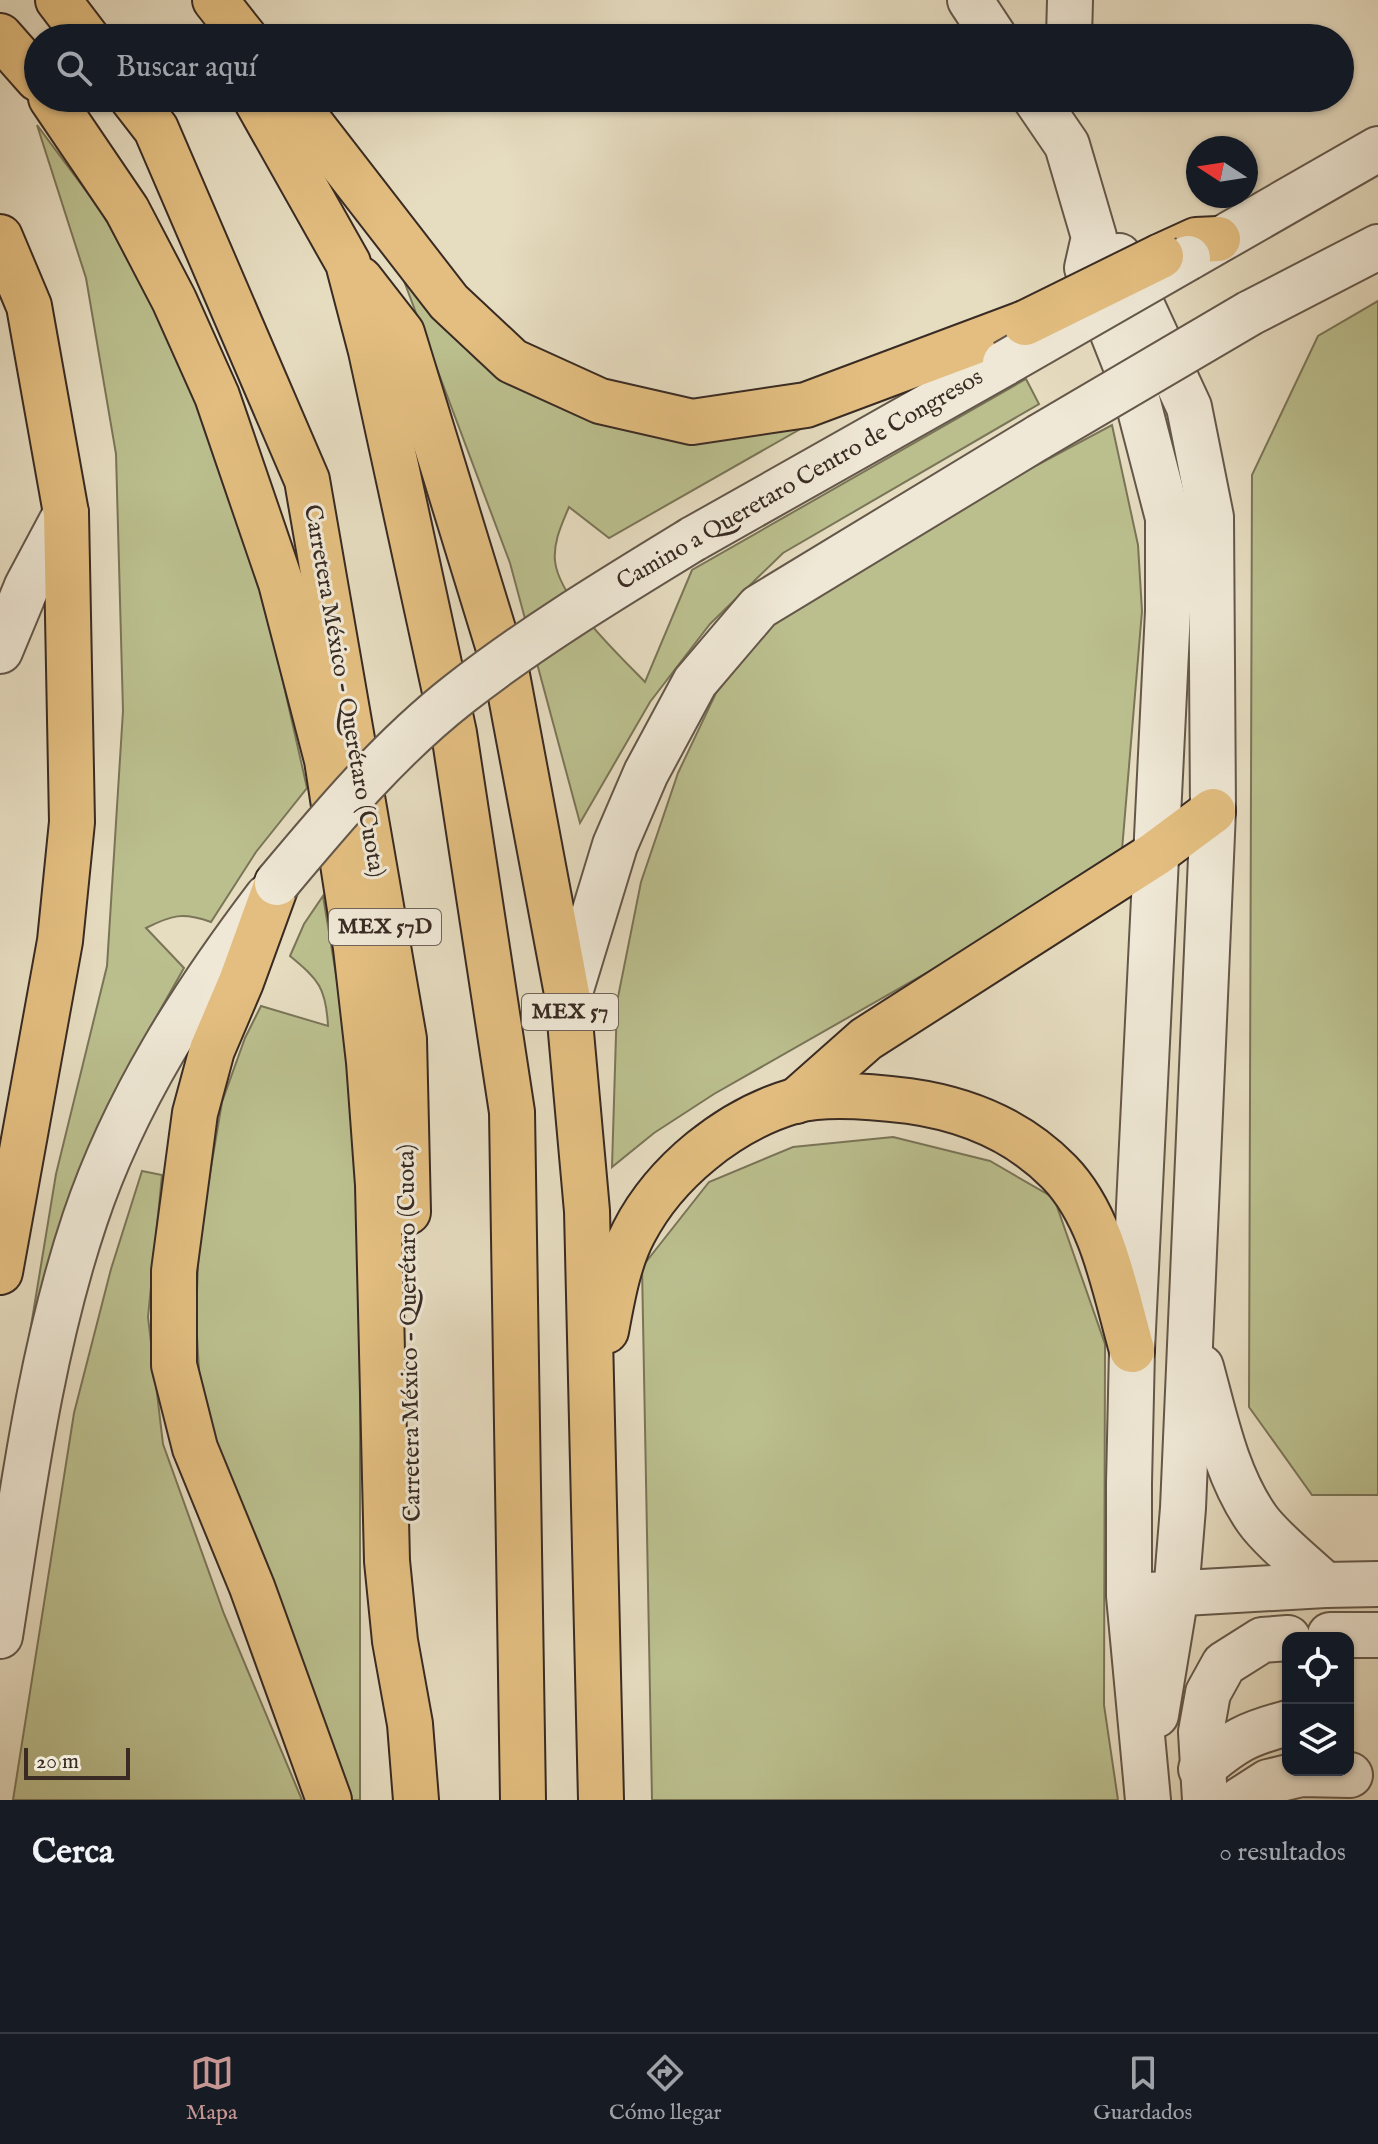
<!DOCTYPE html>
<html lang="es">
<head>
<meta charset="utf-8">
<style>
  body { margin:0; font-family:"IM FELL English",serif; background:#242831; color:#f1f3f6 }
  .controls { position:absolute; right:24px; bottom:24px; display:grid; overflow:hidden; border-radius:16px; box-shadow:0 2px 6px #0004 }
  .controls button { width:72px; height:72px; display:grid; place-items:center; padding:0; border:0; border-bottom:2px solid #363941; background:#171b24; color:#f1f3f6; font:40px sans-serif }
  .compass { position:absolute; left:1186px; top:136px; width:72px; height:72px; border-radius:50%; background:#171b24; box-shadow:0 2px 6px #0004; rotate:282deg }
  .scale { position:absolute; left:24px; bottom:20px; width:106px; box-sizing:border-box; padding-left:8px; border:4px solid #392b23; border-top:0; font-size:22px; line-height:28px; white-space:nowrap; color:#392b23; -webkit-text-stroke:6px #efe8d6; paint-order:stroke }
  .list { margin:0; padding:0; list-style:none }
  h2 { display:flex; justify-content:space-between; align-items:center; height:104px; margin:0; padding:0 32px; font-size:34px }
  h2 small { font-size:26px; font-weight:400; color:#9ea1a6 }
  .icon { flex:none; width:44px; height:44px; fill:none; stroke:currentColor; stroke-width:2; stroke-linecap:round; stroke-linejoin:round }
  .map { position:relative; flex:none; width:1378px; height:1800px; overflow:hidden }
  .search { position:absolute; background:#171b24; box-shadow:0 2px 6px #0004; left:24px; right:24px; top:24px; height:88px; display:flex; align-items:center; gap:20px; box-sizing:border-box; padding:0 28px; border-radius:44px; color:#9ea1a6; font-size:30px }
  .sheet { height:232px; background:#171b24 }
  nav { display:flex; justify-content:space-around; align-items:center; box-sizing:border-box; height:112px; border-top:2px solid #363941; background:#171b24; font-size:22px; color:#9ea1a6 }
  nav a { display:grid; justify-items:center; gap:4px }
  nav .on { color:#c59692 }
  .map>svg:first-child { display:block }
  .green { fill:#bbbf8e; stroke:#7a7558; stroke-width:2 }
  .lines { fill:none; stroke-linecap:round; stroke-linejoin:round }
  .minor-casing { stroke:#64574a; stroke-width:48 }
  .highway-casing { stroke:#392b23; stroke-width:48 }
  .minor { stroke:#efe8d6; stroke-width:44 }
  .highway { stroke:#e3be80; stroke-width:44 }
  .minor-bridge-casing { stroke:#64574a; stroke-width:48; stroke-linecap:butt }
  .highway-bridge-casing { stroke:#392b23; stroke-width:48; stroke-linecap:butt }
  .minor-bridge { stroke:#efe8d6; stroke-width:44 }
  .highway-bridge { stroke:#e3be80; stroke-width:44 }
  .labels { text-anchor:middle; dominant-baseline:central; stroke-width:6; stroke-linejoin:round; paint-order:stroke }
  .shield { fill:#efe8d6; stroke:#706459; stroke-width:2 }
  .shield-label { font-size:22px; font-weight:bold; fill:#392b23 }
  .street-label { font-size:24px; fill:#392b23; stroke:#efe8d6 }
</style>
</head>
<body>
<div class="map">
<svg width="1378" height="1800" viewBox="0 0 1378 1800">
  <rect width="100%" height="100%" fill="#e6dcc0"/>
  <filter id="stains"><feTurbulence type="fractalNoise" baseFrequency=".0025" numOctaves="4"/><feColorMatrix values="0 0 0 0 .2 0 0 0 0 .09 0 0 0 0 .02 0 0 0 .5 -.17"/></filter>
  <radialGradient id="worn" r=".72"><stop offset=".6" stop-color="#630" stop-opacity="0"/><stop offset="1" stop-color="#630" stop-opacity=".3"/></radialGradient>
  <g class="green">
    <path d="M37 125 101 211 186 364 251 540 307 788 256 852 211 922C182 912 172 915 146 928L184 968 138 1049 95 1150 16 1417 56 1174 107 966 123 711 116 454 86 278Z"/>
    <path d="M404 281 481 356 537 391 818 419 609 538 569 507C562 524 553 542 555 561 559 599 618 654 645 682L692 570 1026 379 1039 404 783 553 710 624 650 702 580 823 510 563Z"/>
    <polygon points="1378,301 1378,1495 1312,1495 1249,1407 1252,475 1318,336"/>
    <polygon points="1112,425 1138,545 1142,611 1121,862 714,1094 654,1133 612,1167 617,1002 641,882 678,773 716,693 771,626 836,573"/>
    <path d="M323 896 350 1059 360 1217V1800H343L201 1406 196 1318 199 1239 222 1102 245 1038 261 1006 328 1026C326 988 319 980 290 956L304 924Z"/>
    <polygon points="893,1137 990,1161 1054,1198 1105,1344 1104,1705 1118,1800 652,1800 642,1267 709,1182 793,1147"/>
    <polygon points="142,1171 162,1175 148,1317 163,1444 224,1614 302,1800 13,1800 74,1413 111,1269"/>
  </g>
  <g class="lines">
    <defs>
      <g id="minor">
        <polyline points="970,0 995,38"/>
        <polyline points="1069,38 1070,0"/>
        <polyline points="1035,98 1067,145 1094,237 1087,268 1134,387 1168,518 1168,611 1132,1350 1129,1483 1129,1596 1148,1800"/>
        <polyline points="1119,256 1189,407 1211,517 1213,811 1183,1508 1176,1594 1156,1715"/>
        <polyline points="1188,258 1378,149"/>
        <polyline points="1250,313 1378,247"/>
        <polyline points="693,539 1005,363"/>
        <polyline points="0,651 27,586 66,513"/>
        <polyline points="568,999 615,845 646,773 695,682 759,607 1039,437"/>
        <path d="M1201 1367C1215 1418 1226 1475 1257 1519 1271 1539 1306 1567 1325 1585"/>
        <polyline points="1149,1595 1325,1585 1378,1584"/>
        <polyline points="1330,1635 1378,1635"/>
        <path d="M0 1636C22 1497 40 1353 85 1219 125 1100 192 996 267 897"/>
        <path d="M1201 1769C1234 1741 1246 1734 1288 1723"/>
        <polyline points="1205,1800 1201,1732 1208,1693 1224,1664 1262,1640 1288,1638"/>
        <polyline points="1240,1800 1268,1782 1301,1774 1350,1775"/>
      </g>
      <g id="highway">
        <polyline points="58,0 87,38"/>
        <polyline points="215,0 245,38"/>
        <polyline points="0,36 38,79"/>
        <polyline points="51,98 127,210 174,300 217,396 281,583 327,760 356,948 369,1062 378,1185 387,1561 395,1641 410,1724 416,1800"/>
        <polyline points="132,98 156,129 307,480 404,1039 408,1212"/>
        <polyline points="255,98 348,263 371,351 454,733 512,1112 523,1800"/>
        <polyline points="291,98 449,302 512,361 600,401 692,422 806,405 1025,323"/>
        <polyline points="0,237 29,306 66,513 72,822 60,941 0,1272"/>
        <polyline points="1161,256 1196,240 1218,239"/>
        <polyline points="360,279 402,333 507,675 568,999 587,1211 601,1800"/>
        <polyline points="277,883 241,982 212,1050 195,1113 174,1271 174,1365 195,1448 252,1587 329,1800"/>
        <polyline points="796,1101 866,1039 1155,854 1213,811"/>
        <path d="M606 1331C612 1299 618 1262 634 1232 665 1172 729 1120 794 1101 825 1092 877 1097 909 1101 966 1109 1018 1130 1059 1172 1103 1217 1115 1291 1132 1350"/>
      </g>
    </defs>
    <use href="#minor" class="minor-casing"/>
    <use href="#highway" class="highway-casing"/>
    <use href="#minor" class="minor"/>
    <use href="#highway" class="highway"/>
    <defs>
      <g id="minor-bridge">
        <polyline points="1005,363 1188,258"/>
        <polyline points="1039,437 1250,313"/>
        <path d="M277 883C333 816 390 748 459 694 533 636 613 588 693 539"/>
      </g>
      <polyline id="highway-bridge" points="1025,323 1161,256"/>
    </defs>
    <use href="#minor-bridge" class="minor-bridge-casing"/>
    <use href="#highway-bridge" class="highway-bridge-casing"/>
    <use href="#minor-bridge" class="minor-bridge"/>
    <use href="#highway-bridge" class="highway-bridge"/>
  </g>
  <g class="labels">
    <g class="shield">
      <rect x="329" y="909" width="112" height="36" rx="6"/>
      <rect x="522" y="994" width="96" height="36" rx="6"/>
    </g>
    <g class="shield-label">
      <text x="385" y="927">MEX 57D</text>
      <text x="570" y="1012">MEX 57</text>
    </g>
    <g class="street-label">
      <text transform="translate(800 480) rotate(-30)">Camino a Queretaro Centro de Congresos</text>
      <text transform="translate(344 691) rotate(80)">Carretera México - Querétaro (Cuota)</text>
      <text transform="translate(410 1333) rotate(-91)">Carretera México - Querétaro (Cuota)</text>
    </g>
  </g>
  <rect width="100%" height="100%" filter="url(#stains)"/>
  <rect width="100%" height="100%" fill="url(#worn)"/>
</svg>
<div class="controls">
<button><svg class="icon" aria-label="locate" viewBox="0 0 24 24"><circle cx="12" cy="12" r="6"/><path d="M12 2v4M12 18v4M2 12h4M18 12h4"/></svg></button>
<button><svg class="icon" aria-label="layers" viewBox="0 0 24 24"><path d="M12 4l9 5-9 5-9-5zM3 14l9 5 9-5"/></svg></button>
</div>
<svg class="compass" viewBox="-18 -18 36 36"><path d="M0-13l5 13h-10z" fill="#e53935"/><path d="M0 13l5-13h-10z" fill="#9ea1a6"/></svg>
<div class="scale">20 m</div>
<div class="search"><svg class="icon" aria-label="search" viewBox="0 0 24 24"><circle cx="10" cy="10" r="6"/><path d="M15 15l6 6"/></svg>Buscar aquí</div>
</div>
<section class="sheet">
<h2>Cerca<small>0 resultados</small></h2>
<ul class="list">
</ul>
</section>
<nav>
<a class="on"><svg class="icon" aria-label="map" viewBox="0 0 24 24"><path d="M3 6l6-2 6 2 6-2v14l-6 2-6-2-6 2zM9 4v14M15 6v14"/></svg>Mapa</a>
<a><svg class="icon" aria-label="directions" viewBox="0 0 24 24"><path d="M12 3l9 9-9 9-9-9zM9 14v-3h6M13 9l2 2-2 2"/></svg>Cómo llegar</a>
<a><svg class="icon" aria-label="saved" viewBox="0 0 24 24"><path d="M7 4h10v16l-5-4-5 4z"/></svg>Guardados</a>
</nav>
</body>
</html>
